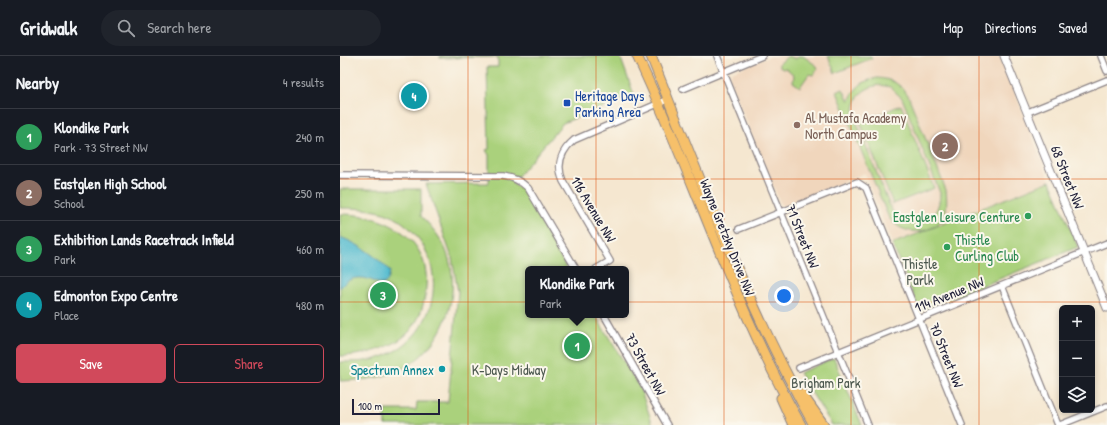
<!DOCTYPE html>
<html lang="en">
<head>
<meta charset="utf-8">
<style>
  body { margin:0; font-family:"Patrick Hand",sans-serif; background:#20242c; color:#f1f3f6 }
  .controls { position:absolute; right:12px; bottom:12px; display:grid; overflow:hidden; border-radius:6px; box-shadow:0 2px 6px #0003 }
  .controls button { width:36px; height:36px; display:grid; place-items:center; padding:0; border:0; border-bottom:1px solid #363941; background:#171b24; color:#f1f3f6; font:20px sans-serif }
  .scale { position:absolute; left:12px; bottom:10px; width:88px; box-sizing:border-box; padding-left:4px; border:2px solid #22223b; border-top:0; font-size:11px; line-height:14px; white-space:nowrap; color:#22223b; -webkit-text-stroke:3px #fbf7ec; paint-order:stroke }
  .you { position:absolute; left:444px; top:240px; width:14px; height:14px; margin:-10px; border:3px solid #fff; border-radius:50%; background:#1a73e8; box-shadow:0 0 0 6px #1a73e833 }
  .badge { display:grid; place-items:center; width:26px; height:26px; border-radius:50%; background:#d1495b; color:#fff; font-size:13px; font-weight:700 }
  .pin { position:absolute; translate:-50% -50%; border:2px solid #fff; box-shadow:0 1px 4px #0006 }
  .popup { position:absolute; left:185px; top:210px; width:104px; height:52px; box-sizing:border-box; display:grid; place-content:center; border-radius:6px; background:#171b24; filter:drop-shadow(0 1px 3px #0005); font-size:13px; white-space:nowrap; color:#9ea1a6 }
  .popup b { font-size:15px; color:#f1f3f6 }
  .popup::after { content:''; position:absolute; left:50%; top:100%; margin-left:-8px; border:8px solid transparent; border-top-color:#171b24 }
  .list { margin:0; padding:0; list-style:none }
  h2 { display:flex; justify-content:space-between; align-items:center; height:52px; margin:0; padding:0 16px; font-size:17px }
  h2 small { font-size:13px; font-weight:400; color:#9ea1a6 }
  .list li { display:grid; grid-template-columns:26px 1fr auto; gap:12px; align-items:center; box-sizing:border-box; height:56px; padding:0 16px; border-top:1px solid #363941 }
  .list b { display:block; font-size:15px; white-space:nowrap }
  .list p { margin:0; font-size:13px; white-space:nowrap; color:#9ea1a6 }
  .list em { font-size:13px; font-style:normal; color:#9ea1a6 }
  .actions { display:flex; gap:8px; padding:12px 16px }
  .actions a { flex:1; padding:9px 0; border:1px solid #d1495b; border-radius:6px; text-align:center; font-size:14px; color:#d1495b }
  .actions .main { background:#d1495b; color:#fff }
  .icon { flex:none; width:22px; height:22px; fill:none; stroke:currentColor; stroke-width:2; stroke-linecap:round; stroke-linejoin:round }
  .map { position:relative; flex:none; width:767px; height:369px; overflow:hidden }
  header { display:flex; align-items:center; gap:24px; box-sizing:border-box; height:56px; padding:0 20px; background:#171b24; border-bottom:1px solid #363941 }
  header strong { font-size:19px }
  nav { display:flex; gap:22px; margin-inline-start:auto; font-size:14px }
  .search { width:280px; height:36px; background:#20242c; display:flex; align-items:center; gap:10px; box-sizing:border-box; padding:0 14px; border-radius:22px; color:#9ea1a6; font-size:15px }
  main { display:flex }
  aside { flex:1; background:#171b24 }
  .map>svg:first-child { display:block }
  .built { fill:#f0d6bc }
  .green { fill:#aad17b; stroke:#667a5b; fill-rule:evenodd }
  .water { fill:#52bbcf; stroke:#3a6e85 }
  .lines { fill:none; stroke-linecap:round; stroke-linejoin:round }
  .minor-casing { stroke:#8c8486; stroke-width:8 }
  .tertiary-casing { stroke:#8c8486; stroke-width:9 }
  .primary-casing { stroke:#8c8486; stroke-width:11 }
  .minor { stroke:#fff; stroke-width:5.5 }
  .tertiary { stroke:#fff; stroke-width:7 }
  .primary { stroke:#f6c06b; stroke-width:9 }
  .grid { fill:none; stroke:#de560e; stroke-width:1; stroke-opacity:0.55 }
  .transit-dot { fill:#1a4fb4; stroke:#fbf7ec; stroke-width:1.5 }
  .education-dot { fill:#8d6e63; stroke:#fbf7ec; stroke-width:1.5 }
  .leisure-dot { fill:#2e9e5b; stroke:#fbf7ec; stroke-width:1.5 }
  .culture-dot { fill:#0f9aa8; stroke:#fbf7ec; stroke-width:1.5 }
  .labels { text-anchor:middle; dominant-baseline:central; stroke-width:4; stroke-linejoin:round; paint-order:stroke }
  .transit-label { font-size:14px; fill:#164399; stroke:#fbf7ec; text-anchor:start }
  .education-label { font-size:14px; fill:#785e54; stroke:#fbf7ec; text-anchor:start }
  .street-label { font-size:14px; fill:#22223b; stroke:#fbf7ec }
  .leisure-label { font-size:14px; fill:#27864d; stroke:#fbf7ec; text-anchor:end }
  .park-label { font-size:14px; fill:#4b574e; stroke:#fbf7ec }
  .culture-label { font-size:14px; fill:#0d838f; stroke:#fbf7ec; text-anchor:end }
</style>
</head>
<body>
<header>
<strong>Gridwalk</strong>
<div class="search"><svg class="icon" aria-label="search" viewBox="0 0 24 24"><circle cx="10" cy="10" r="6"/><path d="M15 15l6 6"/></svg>Search here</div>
<nav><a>Map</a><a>Directions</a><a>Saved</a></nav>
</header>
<main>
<aside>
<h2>Nearby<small>4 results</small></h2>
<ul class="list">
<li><span class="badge" style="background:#2e9e5b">1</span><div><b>Klondike Park</b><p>Park · 73 Street NW</p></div><em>240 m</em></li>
<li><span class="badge" style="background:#8d6e63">2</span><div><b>Eastglen High School</b><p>School</p></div><em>250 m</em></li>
<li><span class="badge" style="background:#2e9e5b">3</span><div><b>Exhibition Lands Racetrack Infield</b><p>Park</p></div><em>460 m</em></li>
<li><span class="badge" style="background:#0f9aa8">4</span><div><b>Edmonton Expo Centre</b><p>Place</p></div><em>480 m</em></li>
</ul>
<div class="actions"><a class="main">Save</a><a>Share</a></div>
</aside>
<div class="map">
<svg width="767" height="369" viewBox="0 0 767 369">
  <rect width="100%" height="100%" fill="#fbf7ec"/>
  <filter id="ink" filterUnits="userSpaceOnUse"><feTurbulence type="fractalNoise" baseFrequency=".025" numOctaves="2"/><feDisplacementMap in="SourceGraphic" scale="8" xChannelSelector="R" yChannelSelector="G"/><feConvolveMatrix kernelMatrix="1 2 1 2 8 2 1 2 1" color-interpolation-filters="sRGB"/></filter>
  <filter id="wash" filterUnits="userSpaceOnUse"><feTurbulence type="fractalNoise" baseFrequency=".012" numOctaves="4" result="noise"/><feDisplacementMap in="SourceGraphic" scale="16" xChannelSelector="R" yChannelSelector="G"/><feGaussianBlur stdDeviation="0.9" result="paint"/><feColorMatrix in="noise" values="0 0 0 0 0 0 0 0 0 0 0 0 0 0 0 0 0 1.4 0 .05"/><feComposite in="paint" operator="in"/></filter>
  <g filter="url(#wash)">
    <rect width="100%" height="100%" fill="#f5e7d0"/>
    <polygon class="built" points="431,0 660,0 710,125 552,188 525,117 445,150 441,149 389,22 392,16"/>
    <g class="green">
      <polygon points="100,0 280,0 294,39 223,67 172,127 182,133 227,213 188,213 188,259 255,259 300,332 313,369 45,369 45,354 76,354 77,346 108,346 118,236 112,202 86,128 149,127 149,99 146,94 149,93 147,11 158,11 158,1 100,2"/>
      <polygon points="448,0 456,3 458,0 463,0 477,10 478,13 473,19 469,18 460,31 453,26 454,19 446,12 442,13 438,9"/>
      <polygon points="488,0 531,0 532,2 495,17"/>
      <path d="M537 22C552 23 559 27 568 39L606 134C607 144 608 157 601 165 585 181 559 178 548 160L497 36 503 33 509 45C515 31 522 25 537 22ZM540 29 550 31 562 42 600 137C600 169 569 179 551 153L515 62C511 43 523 31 540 29Z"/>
      <polygon points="561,49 594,132 553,148 520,66"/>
      <polygon points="710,125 738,191 580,255 552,188"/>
      <path d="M0 133H81V160C93 172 104 185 109 203 121 244 101 293 62 313 43 323 22 324 0 325V306C14 306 29 306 42 301 102 279 112 200 59 164 42 153 19 152 0 152Z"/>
      <path d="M0 158C48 158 95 184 85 239 83 253 78 266 68 277 52 293 21 300 0 300Z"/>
      <polygon points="494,302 522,369 492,369 459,317"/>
    </g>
    <path class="water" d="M0 181C19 188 36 200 50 215 49 222 48 227 41 229 27 221 12 217 0 232Z"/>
  </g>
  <g filter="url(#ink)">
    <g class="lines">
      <defs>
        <g id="minor">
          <polyline points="377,0 528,369"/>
          <polyline points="761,0 767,15"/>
          <polyline points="343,33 422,0"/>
          <polyline points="688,56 767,24"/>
          <path d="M0 119 163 120C173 122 180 124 188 132L236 213"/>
          <polyline points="399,173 517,126 526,132 622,369"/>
          <path d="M256 213 270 205 223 125C216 109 221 95 234 84L329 43"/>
          <polyline points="662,230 718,369"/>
          <polyline points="264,259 327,369"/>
          <polyline points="459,312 767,187"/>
          <polyline points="720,369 767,350"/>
        </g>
        <polyline id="tertiary" points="664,0 767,252"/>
        <g id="primary">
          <path d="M297 0C355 122 394 251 461 369"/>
          <path d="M311 0C361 125 408 252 474 369"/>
          <polyline points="462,338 484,369"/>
          <polyline points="441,342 453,369"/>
        </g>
      </defs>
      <use href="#minor" class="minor-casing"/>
      <use href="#tertiary" class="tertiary-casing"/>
      <use href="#primary" class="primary-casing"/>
      <use href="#minor" class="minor"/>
      <use href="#tertiary" class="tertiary"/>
      <use href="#primary" class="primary"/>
    </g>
  </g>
  <path class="grid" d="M128 0V369M256 0V369M384 0V369M511 0V369M639 0V369M0 123H767M0 246H767"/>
  <rect class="transit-dot" x="223" y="43" width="8" height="8" rx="2"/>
  <circle class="education-dot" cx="457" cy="69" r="4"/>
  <g class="leisure-dot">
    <circle cx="688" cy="160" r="4"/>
    <circle cx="607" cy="191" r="4"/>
  </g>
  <circle class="culture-dot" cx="102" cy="313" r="4"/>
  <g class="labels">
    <g class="transit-label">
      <text x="235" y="39">Heritage Days<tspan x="235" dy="16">Parking Area</tspan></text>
    </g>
    <g class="education-label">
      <text x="465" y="61">Al Mustafa Academy<tspan x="465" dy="16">North Campus</tspan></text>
    </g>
    <g class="street-label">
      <text transform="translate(728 121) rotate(68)">68 Street NW</text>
      <text transform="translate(254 153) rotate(59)">116 Avenue NW</text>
      <text transform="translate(463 180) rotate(68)">71 Street NW</text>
      <text transform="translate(388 181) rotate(68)">Wayne Gretzky Drive NW</text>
      <text transform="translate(609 238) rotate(-22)">114 Avenue NW</text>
      <text transform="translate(607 299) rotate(68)">70 Street NW</text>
      <text transform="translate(306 308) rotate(61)">73 Street NW</text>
    </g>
    <g class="leisure-label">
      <text x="680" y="160">Eastglen Leisure Centure</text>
      <text x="615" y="183" text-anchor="start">Thistle<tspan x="615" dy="16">Curling Club</tspan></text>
    </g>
    <g class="park-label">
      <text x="580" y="207">Thistle<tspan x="580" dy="16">Parlk</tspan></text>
      <text x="169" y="313">K-Days Midway</text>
      <text x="486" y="326">Brigham Park</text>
    </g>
    <g class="culture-label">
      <text x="94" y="313">Spectrum Annex</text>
    </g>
  </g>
</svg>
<div class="controls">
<button>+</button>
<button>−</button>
<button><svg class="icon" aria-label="layers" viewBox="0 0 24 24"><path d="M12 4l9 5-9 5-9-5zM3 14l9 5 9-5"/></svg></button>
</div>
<div class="scale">100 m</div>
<div class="you"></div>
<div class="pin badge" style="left:237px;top:290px;background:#2e9e5b">1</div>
<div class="popup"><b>Klondike Park</b>Park</div>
<div class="pin badge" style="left:605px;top:90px;background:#8d6e63">2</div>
<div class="pin badge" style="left:43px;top:239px;background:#2e9e5b">3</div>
<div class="pin badge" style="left:74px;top:40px;background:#0f9aa8">4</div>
</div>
</main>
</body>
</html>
